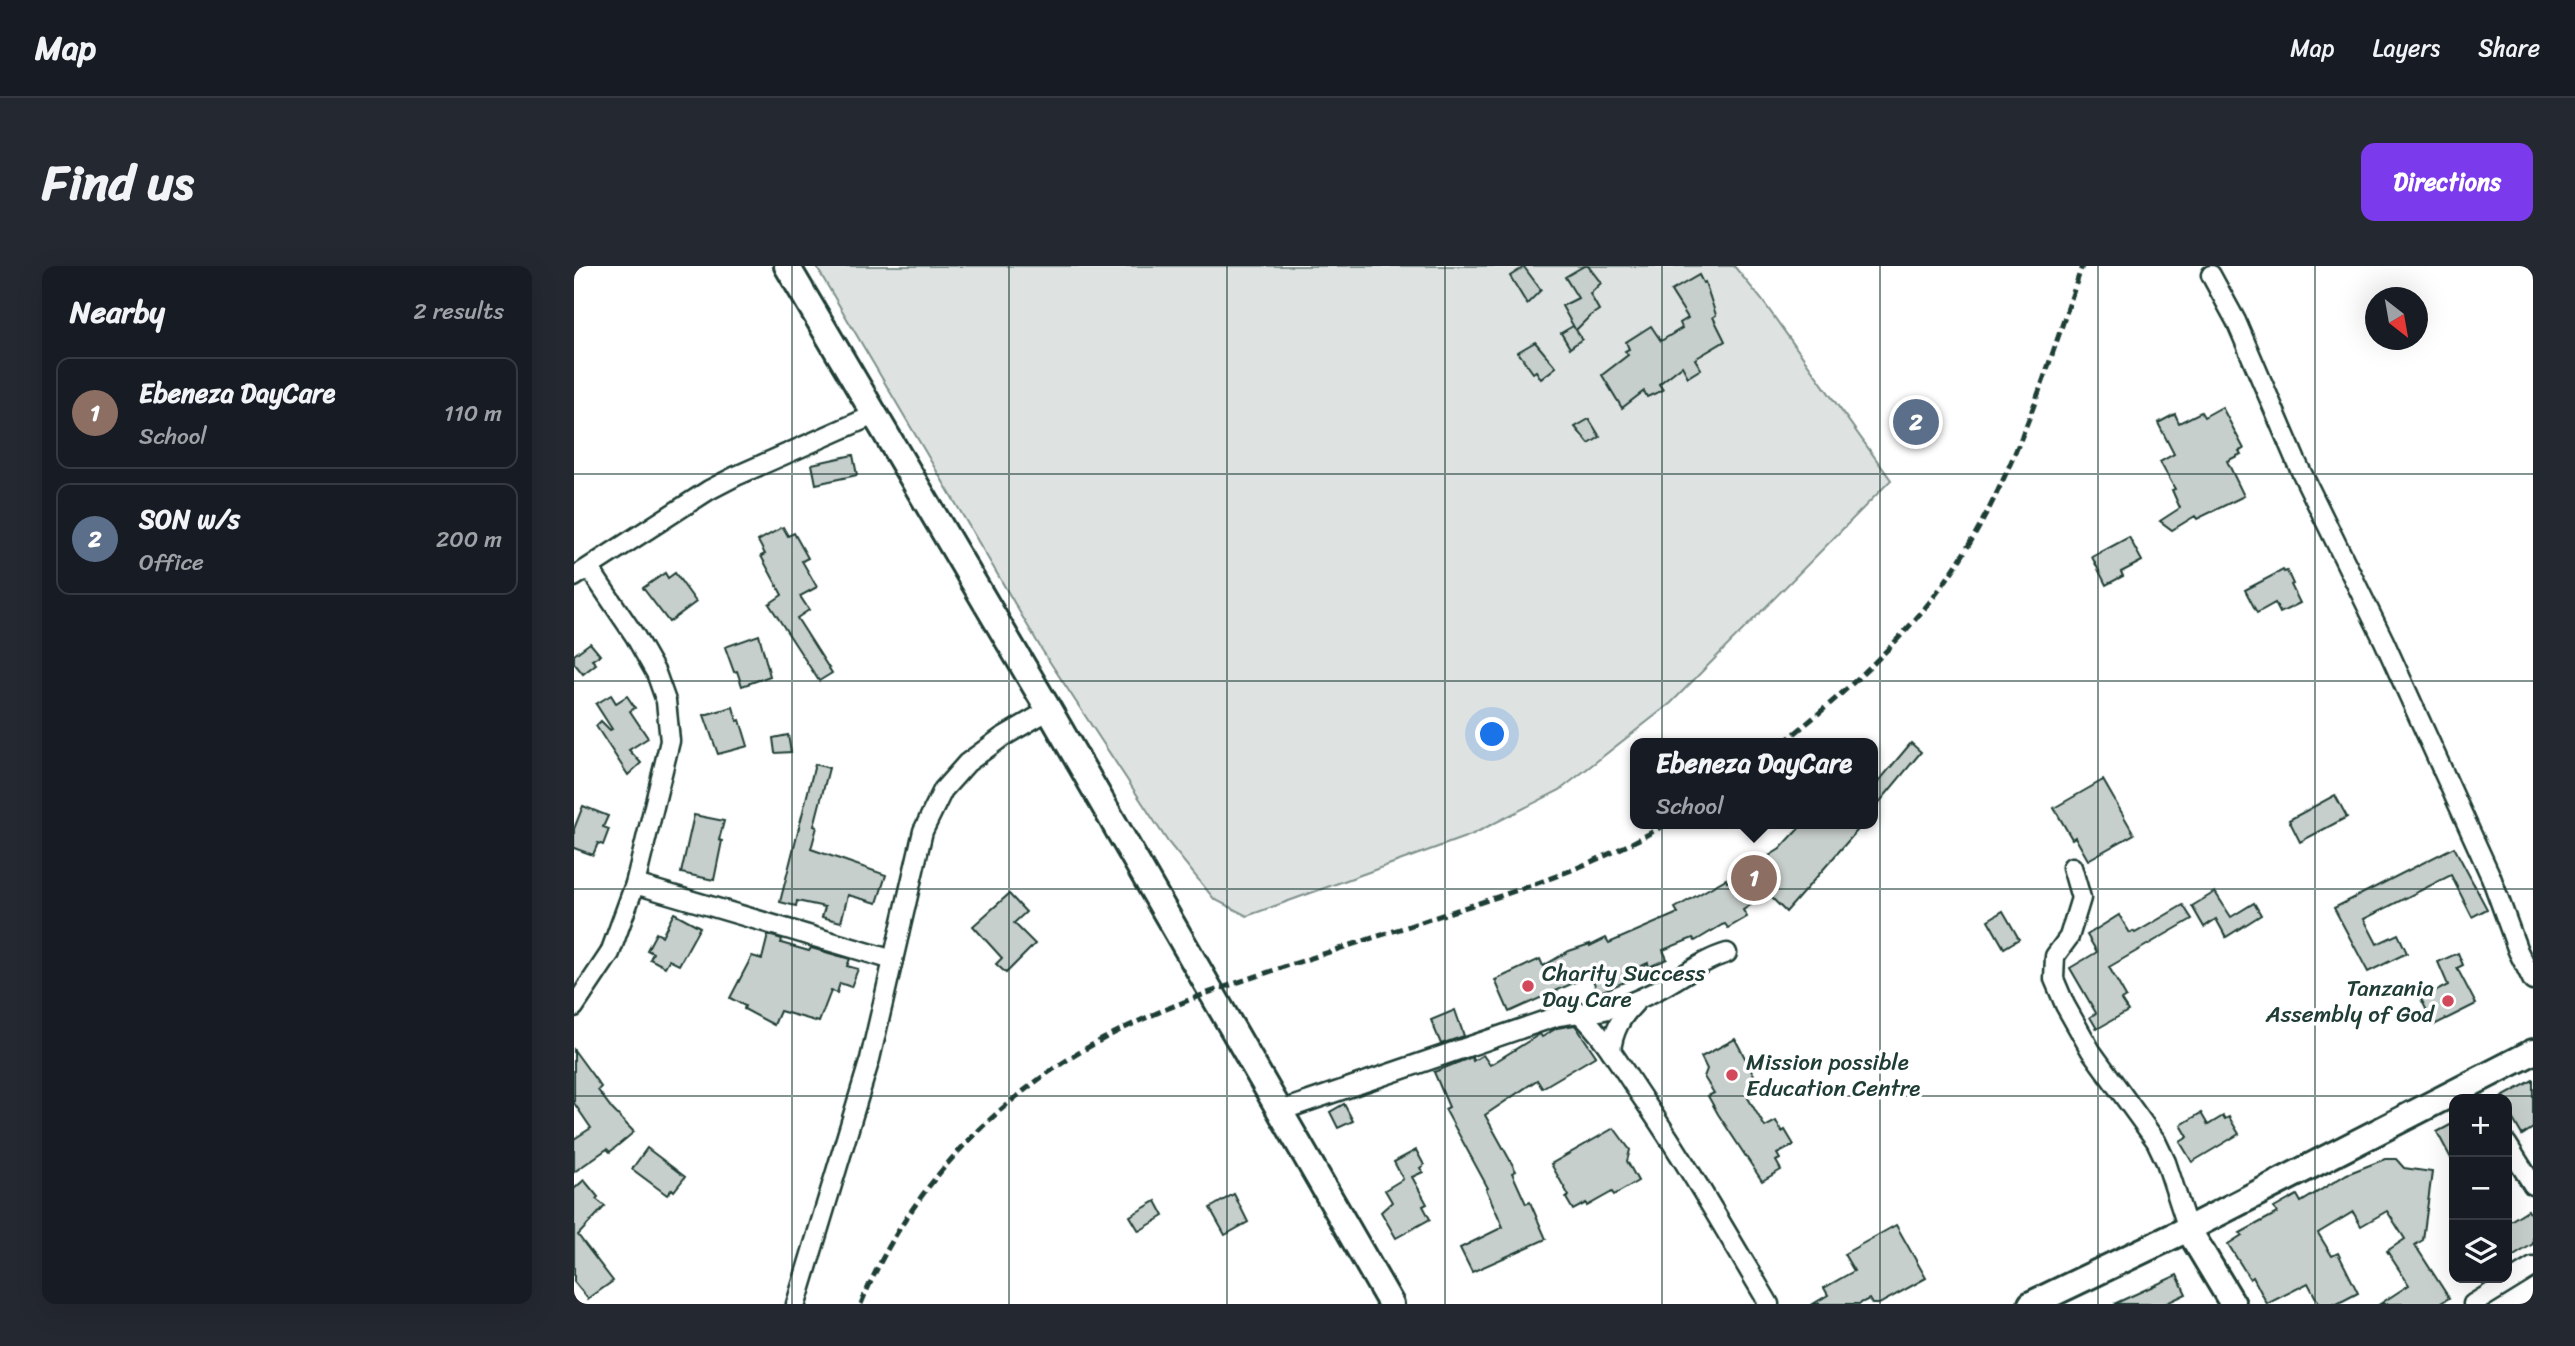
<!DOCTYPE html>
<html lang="en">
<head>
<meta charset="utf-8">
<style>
  body { margin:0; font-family:Sriracha,sans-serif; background:#242831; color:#f1f3f6 }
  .controls { position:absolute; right:21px; bottom:21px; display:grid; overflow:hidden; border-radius:14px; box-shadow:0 7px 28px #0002 }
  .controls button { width:63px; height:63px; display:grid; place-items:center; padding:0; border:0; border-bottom:2px solid #363941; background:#171b24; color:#f1f3f6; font:35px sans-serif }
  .compass { position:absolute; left:1791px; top:21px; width:63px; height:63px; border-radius:50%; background:#171b24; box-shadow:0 7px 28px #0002; rotate:149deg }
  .you { position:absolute; left:919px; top:469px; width:24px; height:24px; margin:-18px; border:5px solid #fff; border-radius:50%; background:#1a73e8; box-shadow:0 0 0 10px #1a73e833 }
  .badge { display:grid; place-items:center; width:46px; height:46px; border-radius:50%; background:#7c3aed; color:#fff; font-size:23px; font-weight:700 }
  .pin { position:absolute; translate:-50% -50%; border:4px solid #fff; box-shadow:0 2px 7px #0006 }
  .popup { position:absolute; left:1056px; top:472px; width:248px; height:91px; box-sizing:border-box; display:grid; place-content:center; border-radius:14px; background:#171b24; filter:drop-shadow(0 2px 5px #0005); font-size:23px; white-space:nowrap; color:#9ea1a6 }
  .popup b { font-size:26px; color:#f1f3f6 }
  .popup::after { content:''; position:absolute; left:50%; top:100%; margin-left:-14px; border:14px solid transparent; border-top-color:#171b24 }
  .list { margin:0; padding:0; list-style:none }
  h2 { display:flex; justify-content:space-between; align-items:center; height:91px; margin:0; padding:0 28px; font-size:30px }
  h2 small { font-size:23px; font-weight:400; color:#9ea1a6 }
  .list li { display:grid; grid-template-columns:46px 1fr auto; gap:21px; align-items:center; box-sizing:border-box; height:112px; margin:0 14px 14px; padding:0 14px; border:2px solid #363941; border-radius:14px }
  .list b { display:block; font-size:26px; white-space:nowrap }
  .list p { margin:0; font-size:23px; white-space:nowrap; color:#9ea1a6 }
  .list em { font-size:23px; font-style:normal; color:#9ea1a6 }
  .icon { flex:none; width:38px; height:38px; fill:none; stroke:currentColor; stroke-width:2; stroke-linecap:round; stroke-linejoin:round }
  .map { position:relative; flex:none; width:1959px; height:1038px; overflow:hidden; border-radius:14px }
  header { display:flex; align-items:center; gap:42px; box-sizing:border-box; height:98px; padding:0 35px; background:#171b24; border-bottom:2px solid #363941 }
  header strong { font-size:33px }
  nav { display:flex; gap:38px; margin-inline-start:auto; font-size:24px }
  .intro { display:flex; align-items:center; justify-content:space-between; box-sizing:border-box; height:168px; padding:0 42px }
  h1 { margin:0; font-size:49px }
  .button { padding:18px 32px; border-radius:14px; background:#7c3aed; color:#fff; font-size:24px; font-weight:700 }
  main { display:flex; gap:42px; padding:0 42px }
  aside { flex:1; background:#171b24; border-radius:14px; box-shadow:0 7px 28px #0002 }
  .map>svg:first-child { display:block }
  .green { fill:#dee3e2; stroke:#7e908b; stroke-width:2 }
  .building { fill:#c7cfcc; stroke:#1f3d34; stroke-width:2 }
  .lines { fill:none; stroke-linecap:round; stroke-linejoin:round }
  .street-casing { stroke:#1f3d34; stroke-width:23 }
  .secondary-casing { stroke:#1f3d34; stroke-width:30 }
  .street { stroke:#fff; stroke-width:18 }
  .secondary { stroke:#fff; stroke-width:24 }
  .rail { stroke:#1f3d34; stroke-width:5; stroke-dasharray:10 5; stroke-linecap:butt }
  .grid { fill:none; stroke:#1f3d34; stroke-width:2; stroke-opacity:0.55 }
  .poi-dot { fill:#d1495b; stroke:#fff; stroke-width:2.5 }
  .labels { text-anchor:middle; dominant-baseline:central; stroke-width:7; stroke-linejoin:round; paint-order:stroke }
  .poi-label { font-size:23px; fill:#1f3d34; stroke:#fff; text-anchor:start }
</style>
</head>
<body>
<header>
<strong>Map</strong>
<nav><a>Map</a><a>Layers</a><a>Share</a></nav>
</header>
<div class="intro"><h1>Find us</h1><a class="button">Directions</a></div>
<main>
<aside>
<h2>Nearby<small>2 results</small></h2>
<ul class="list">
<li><span class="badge" style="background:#8d6e63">1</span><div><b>Ebeneza DayCare</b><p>School</p></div><em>110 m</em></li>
<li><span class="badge" style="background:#5c6f8a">2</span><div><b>SON w/s</b><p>Office</p></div><em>200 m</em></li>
</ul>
</aside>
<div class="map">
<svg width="1959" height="1038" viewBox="0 0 1959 1038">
  <rect width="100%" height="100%" fill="#fff"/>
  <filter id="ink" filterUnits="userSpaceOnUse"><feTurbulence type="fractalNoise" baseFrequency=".0143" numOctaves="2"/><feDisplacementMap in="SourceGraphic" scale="14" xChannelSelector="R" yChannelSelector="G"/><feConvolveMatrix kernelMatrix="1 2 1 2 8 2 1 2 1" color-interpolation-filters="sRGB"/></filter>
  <g filter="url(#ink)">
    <polygon class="green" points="242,0 1160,0 1188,34 1317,214 1097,437 986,524 897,569 673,650 640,633 594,576 468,384"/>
    <g class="building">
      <polygon points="1010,0 1014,0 1027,17 1016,28 1025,44 1016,50 1002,64 1008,73 996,82 987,67 999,60 1001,63 988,40 1004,32 991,11"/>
      <polygon points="950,1 967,24 953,38 936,10"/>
      <polygon points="1125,9 1129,17 1131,16 1142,49 1139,51 1151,75 1121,93 1127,103 1114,111 1108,100 1085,118 1089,124 1073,131 1070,125 1048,142 1028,109 1054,89 1051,85 1055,83 1052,76 1077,60 1087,75 1108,62 1106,57 1114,52 1097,25"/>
      <polygon points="961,76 982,101 967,113 962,105 959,107 944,86"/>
      <polygon points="1648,141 1670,183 1665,185 1667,188 1653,195 1670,230 1623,253 1621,250 1598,264 1586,255 1606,242 1598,224 1601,223 1586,196 1600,188 1584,157 1601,148 1605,157 1627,146 1630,151"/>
      <polygon points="1015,153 1026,171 1015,178 1001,161"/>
      <polygon points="279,189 283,209 242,218 238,198"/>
      <polygon points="209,261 214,270 220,267 234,292 228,295 243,321 226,330 235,344 223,352 258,407 245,415 195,338 208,329 187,290 191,288 184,275"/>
      <polygon points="1555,271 1568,295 1547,306 1549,310 1532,319 1518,291"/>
      <polygon points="1709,304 1710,306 1713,305 1719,318 1717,319 1726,337 1706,347 1701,337 1683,347 1671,324"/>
      <polygon points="91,307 94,312 101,307 122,336 95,356 69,322"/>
      <polygon points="185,369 196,410 168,420 163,405 160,406 151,381"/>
      <polygon points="16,377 26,389 18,394 22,398 9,408 0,397 0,389"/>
      <polygon points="37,429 42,437 53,430 61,442 56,445 74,472 55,484 67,497 54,509 22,460 27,455 36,464 38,463 22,438"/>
      <polygon points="159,441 163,455 166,454 174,480 144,488 130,449"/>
      <polygon points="214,469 217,486 201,487 199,472"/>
      <polygon points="1337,477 1347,486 1299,544 1299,522"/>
      <polygon points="241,498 255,502 240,560 243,561 237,583 312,609 303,637 274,629 267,656 248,651 251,641 223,635 222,640 206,636"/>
      <polygon points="1529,514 1560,568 1514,594 1501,571 1498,573 1480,542"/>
      <polygon points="1761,529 1773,551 1726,576 1715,554"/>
      <polygon points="9,540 34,550 29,561 35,563 29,579 24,577 19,589 0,582 0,563"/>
      <polygon points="120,549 150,555 145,574 148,575 140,614 107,607"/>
      <polygon points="1229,558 1289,558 1212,646 1194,628 1169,644 1173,651 1154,662 1151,658 1148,659 1121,675 1119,672 1089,684 1093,693 1075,701 1074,697 1050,708 1053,715 1024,727 1017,709 935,746 921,714 966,693 969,700 995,685 1016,678 1016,680 1032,672 1035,677 1104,647 1101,642 1152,613 1153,616 1206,583"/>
      <polygon points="1880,581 1913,643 1898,651 1877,609 1790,653 1803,678 1824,668 1833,687 1794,706 1760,642"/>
      <polygon points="1641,626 1657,651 1680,637 1687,649 1652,671 1642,653 1630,661 1618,640"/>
      <polygon points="435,628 452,646 440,657 461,678 432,707 422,698 428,692 399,660"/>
      <polygon points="1609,639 1618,653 1535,701 1552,731 1547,734 1554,745 1523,763 1516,751 1522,747 1496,702 1523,686 1513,669 1545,649 1556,667 1559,665 1561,667"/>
      <polygon points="1429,645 1445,673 1430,682 1414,654"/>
      <polygon points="100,647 126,661 105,699 95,694 91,701 76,693 79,687 73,684 82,667 88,670"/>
      <polygon points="194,669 208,673 207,677 235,685 237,682 276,693 273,700 284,703 277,721 266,717 263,727 257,725 245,756 206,745 200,759 170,743 171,740 156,732 178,690 188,693"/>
      <polygon points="1884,687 1889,699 1883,702 1902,738 1860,759 1847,733 1874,719 1864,696"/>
      <polygon points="881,744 890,770 867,778 857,754"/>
      <polygon points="1001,759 1022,790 968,822 963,814 911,849 942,905 938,907 952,938 956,936 972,973 898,1006 886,982 929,961 912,923 914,922 871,843 875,841 860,806 898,791 899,795 909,789 916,799 966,768 968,771 983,762"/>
      <polygon points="1161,773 1188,824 1174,832 1191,861 1202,855 1208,866 1211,864 1220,879 1203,888 1206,893 1202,895 1207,904 1188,915 1144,848 1134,830 1140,827 1130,811 1133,803 1127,791"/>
      <polygon points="0,784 27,821 24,824 38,843 60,866 36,886 33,883 0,906 0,873 17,862 0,837"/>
      <polygon points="1959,814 1959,862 1948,869 1933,843 1933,833 1928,831"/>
      <polygon points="770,838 779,855 764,862 756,846"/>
      <polygon points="1627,847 1634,859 1649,850 1651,853 1655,851 1665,868 1618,896 1606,876 1614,871 1607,859"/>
      <polygon points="1880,857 1880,898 1863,866"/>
      <polygon points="1040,862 1056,884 1053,895 1064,915 1040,929 1038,926 1013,940 1012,937 999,944 992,932 995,930 977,898"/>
      <polygon points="73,882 111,911 100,925 98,923 93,929 58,903"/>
      <polygon points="842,884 850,899 846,902 849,906 838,911 853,938 849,940 856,953 822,972 807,946 818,936 811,924 829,913 820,896"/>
      <polygon points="1811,893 1822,893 1830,902 1858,906 1849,974 1841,979 1875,1032 1865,1038 1806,1038 1835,1019 1813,985 1831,973 1813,945 1787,960 1779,946 1744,967 1758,990 1764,987 1784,1027 1763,1038 1745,1038 1734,1017 1693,1038 1679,1011 1676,1013 1654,978 1668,969 1666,967 1703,947 1700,942 1723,929 1727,936 1773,908"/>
      <polygon points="10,914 24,931 22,933 31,940 4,969 39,1015 14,1033 0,1016 0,923"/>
      <polygon points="660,928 674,956 651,969 636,942"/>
      <polygon points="582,935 590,950 565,965 556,950"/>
      <polygon points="1954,944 1959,953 1959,978 1933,994 1933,957"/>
      <polygon points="1322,959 1352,1012 1305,1038 1298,1038 1295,1033 1285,1038 1239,1038 1254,1029 1250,1022 1280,1005 1270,988"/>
      <polygon points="1603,1009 1612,1028 1591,1038 1540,1038"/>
    </g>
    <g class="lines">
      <defs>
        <g id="street">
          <polyline points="1637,9 1662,55 1722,195 1810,375 1917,611 1944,685 1959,715"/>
          <polyline points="0,311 135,224 162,210 300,149"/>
          <polyline points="1498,601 1507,632 1495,671 1481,690 1480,713 1491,739 1517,785 1582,875 1592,896 1614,963"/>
          <polyline points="61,618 319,694"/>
          <polyline points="0,741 36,687 61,618 96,475 92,435 82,407 61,370 15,302"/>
          <path d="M1005 747C1036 746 1062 736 1089 721 1111 709 1129 694 1153 687"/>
          <path d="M1037 785C1039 765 1047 751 1061 737"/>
          <path d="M706 845 984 750 1005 747C1031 771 1049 804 1069 833 1114 899 1154 969 1195 1038"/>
          <polyline points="1933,878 1959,919"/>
          <polyline points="222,1038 296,793 349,565 369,524 393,497 427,472 475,444"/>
          <polyline points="1899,1038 1959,1001"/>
        </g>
        <g id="secondary">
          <polyline points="213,0 475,444 817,1038"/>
          <polyline points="1614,963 1659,1038"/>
          <polyline points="1457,1038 1614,963 1959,786"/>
        </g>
      </defs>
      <use href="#street" class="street-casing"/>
      <use href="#secondary" class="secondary-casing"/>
      <use href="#street" class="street"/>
      <use href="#secondary" class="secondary"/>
      <g class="rail">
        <path d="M1209 477C1268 429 1334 371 1377 307 1440 214 1472 106 1508 0"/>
        <path d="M287 1038C334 924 421 831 529 773 588 741 652 720 716 699 770 681 824 664 877 646 952 622 1025 598 1092 558"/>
      </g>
    </g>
  </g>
  <path class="grid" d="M218 0V1038M435 0V1038M653 0V1038M871 0V1038M1088 0V1038M1306 0V1038M1524 0V1038M1741 0V1038M0 208H1959M0 415H1959M0 623H1959M0 830H1959"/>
  <g class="poi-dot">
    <circle cx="954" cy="720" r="7"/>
    <circle cx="1874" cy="735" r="7"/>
    <circle cx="1158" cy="809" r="7"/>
  </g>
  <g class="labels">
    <g class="poi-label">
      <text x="968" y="707">Charity Success<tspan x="968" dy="26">Day Care</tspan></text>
      <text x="1860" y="722" text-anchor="end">Tanzania<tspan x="1860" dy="26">Assembly of God</tspan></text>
      <text x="1172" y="796">Mission possible<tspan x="1172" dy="26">Education Centre</tspan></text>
    </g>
  </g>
</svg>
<div class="controls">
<button>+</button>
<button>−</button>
<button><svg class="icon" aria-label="layers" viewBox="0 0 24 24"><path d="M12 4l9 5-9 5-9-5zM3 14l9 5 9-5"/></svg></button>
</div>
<svg class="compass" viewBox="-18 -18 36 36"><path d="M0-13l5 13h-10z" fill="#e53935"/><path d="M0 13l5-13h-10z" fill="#9ea1a6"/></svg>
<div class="you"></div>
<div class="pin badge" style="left:1180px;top:612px;background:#8d6e63">1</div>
<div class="popup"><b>Ebeneza DayCare</b>School</div>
<div class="pin badge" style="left:1342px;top:156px;background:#5c6f8a">2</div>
</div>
</main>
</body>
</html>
